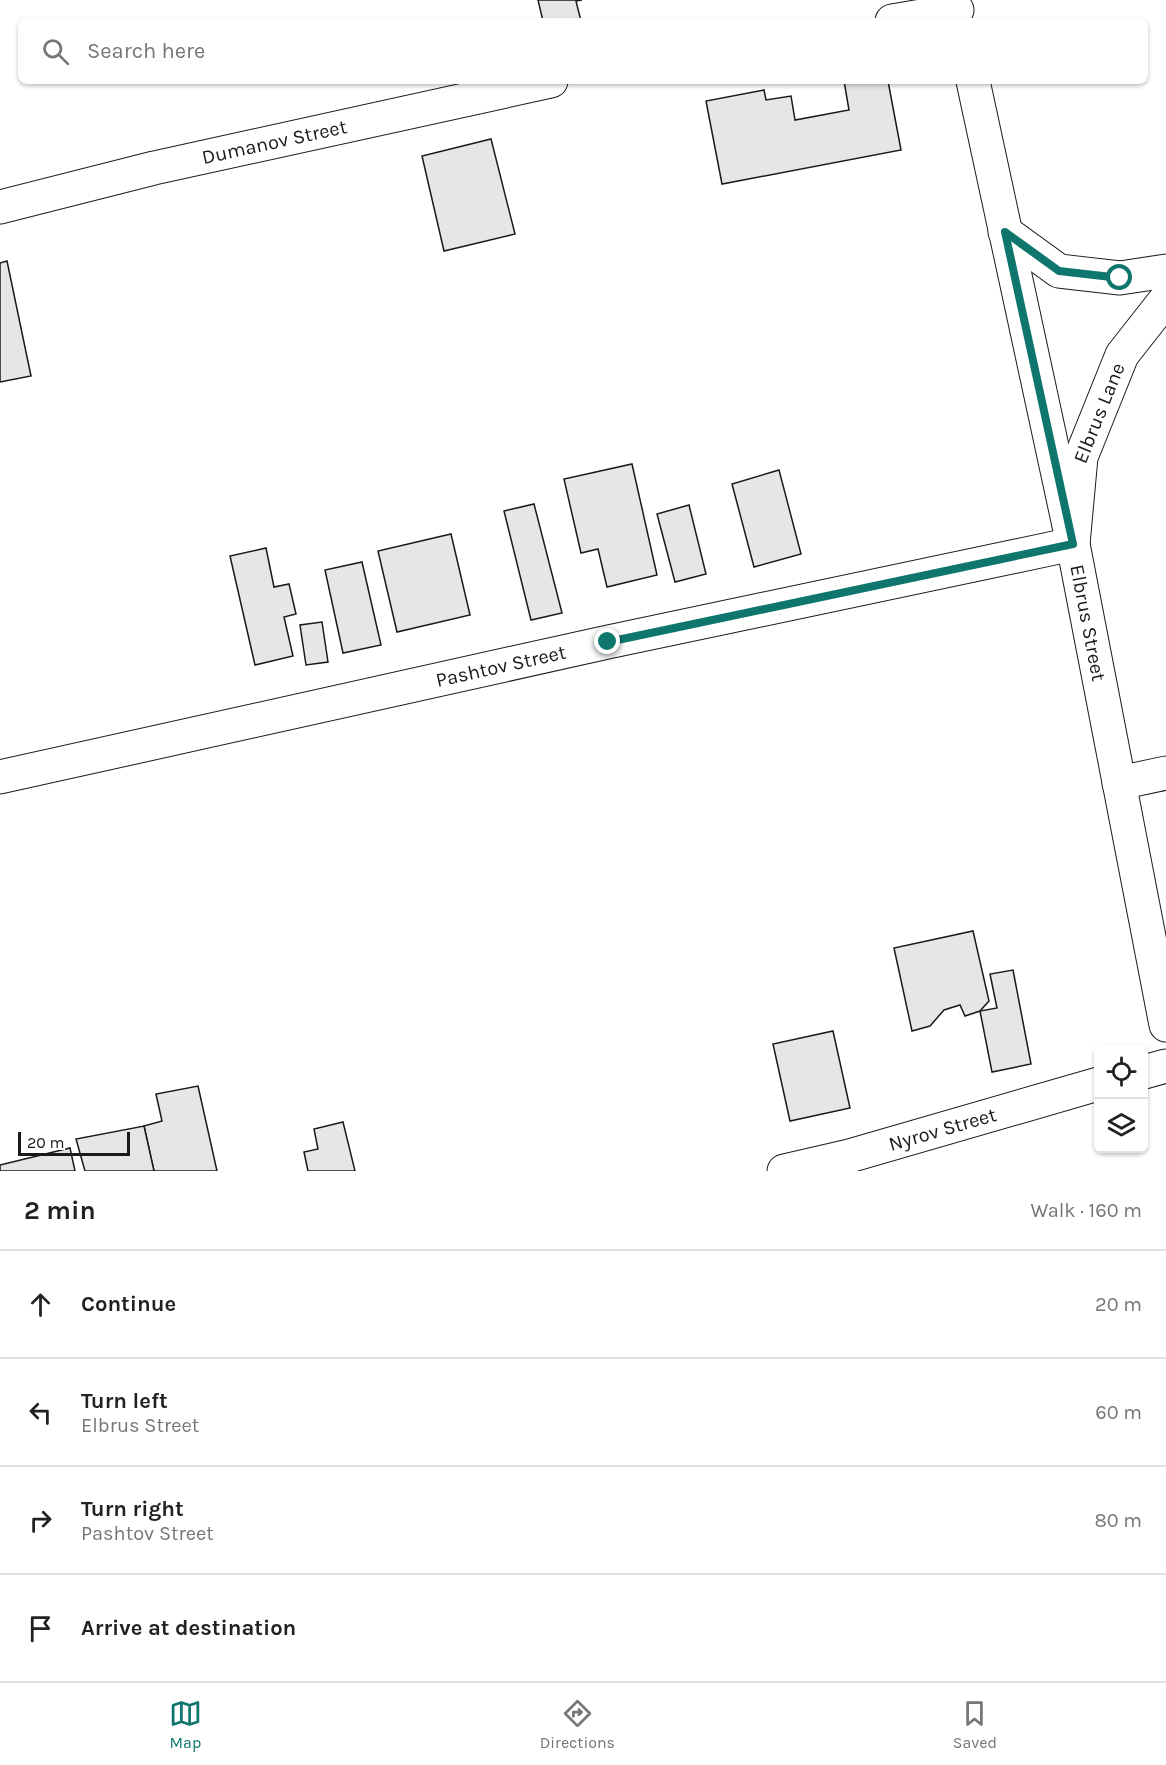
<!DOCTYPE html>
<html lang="en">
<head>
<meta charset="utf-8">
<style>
  body { margin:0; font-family:Karla,sans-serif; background:#f6f6f6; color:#222 }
  .controls { position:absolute; right:18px; bottom:18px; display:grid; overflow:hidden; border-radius:9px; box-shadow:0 2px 4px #0004 }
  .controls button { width:54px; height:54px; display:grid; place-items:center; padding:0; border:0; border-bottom:2px solid #e0e0e0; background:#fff; color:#222; font:30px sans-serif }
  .scale { position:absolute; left:18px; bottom:15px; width:112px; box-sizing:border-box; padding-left:6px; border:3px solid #1a1a1a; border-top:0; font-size:16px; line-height:21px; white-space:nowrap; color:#1a1a1a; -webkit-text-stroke:4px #fff; paint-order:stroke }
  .stop { position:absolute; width:18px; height:18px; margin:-14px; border:4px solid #0f766e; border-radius:50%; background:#fff }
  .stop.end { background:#0f766e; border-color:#fff; box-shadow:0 2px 6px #0008 }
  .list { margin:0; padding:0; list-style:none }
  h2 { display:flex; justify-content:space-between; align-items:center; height:78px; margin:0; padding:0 24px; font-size:26px }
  h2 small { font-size:20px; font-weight:400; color:#767676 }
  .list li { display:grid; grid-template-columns:39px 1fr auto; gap:18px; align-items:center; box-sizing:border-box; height:108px; padding:0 24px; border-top:2px solid #e0e0e0 }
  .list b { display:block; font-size:22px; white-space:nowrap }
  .list p { margin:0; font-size:20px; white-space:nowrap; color:#767676 }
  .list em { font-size:20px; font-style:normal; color:#767676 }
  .icon { flex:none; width:33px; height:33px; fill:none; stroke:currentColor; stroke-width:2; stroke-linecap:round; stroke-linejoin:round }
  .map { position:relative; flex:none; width:1166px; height:1171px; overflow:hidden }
  .search { position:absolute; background:#fff; box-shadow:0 2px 4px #0004; left:18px; right:18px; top:18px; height:66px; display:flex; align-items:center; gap:15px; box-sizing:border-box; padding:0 21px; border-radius:9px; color:#767676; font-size:22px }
  .sheet { height:510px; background:#fff }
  nav { display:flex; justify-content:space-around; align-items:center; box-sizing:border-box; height:84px; border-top:2px solid #e0e0e0; background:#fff; font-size:16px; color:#767676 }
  nav a { display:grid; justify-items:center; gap:3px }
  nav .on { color:#0f766e }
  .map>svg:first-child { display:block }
  .building { fill:#e6e6e6; stroke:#1a1a1a; stroke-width:1.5 }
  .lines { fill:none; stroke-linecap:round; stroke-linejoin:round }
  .street-casing { stroke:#1a1a1a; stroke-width:35 }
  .street { stroke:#fff; stroke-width:33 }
  .route { stroke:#0f766e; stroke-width:8 }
  .labels { text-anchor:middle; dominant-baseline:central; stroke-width:4.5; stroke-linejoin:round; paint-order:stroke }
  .street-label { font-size:20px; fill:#1a1a1a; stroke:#fff }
</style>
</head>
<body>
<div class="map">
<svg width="1166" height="1171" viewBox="0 0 1166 1171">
  <rect width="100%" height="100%" fill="#fff"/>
  <g class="building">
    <polygon points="538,0 582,0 576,1 581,21 543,21"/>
    <polygon points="844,81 888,81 901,150 722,184 706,101 764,90 766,100 791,96 795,120 849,110"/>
    <polygon points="491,139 515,234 444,251 422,156"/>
    <polygon points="7,261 31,376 0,382 0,263"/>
    <polygon points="632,464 657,575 607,587 598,549 581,553 564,479"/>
    <polygon points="779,470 801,554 754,567 732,484"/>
    <polygon points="534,504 562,613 531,620 504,511"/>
    <polygon points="689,505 706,574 675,582 657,514"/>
    <polygon points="451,534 470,615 397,632 378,551"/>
    <polygon points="266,548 274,587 289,584 296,614 284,617 293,656 255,665 230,556"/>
    <polygon points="362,562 381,645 343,653 325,570"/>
    <polygon points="322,622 328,662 306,665 300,625"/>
    <polygon points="973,931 989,1001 980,1011 965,1016 960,1005 944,1010 930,1026 912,1031 894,948"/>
    <polygon points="1013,970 1031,1064 992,1072 980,1011 997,1008 990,974"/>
    <polygon points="833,1031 850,1108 790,1121 773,1044"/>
    <polygon points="198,1086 217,1171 154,1171 144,1126 162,1121 156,1094"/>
    <polygon points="343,1122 355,1171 308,1171 304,1152 318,1149 314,1129"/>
    <polygon points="144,1126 154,1171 85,1171 76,1139"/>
    <polygon points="70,1148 75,1171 0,1171 0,1165"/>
  </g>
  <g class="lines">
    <defs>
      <g id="street">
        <polyline points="892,21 957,10"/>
        <path id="s1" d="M973 81 1073 544 1166 1025"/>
        <path id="s2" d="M0 207 154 168 551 81"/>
        <polyline points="1005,232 1059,271 1120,278 1166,271"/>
        <path id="s3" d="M0 777 608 642 1073 544 1081 457 1122 355 1166 299"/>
        <polyline points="1119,783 1166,773"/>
        <polyline points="1144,1072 1166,1066"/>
        <path id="s4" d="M784 1171 849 1156 1098 1084"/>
      </g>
    </defs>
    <use href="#street" class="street-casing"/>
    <use href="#street" class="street"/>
  </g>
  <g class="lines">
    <polyline class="route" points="608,642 1073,544 1005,232 1059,271 1120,278"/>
  </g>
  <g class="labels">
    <g class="street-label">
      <text stroke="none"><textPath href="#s2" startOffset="282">Dumanov Street</textPath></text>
      <text stroke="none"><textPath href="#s3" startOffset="1233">Elbrus Lane</textPath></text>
      <text stroke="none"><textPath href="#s1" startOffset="554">Elbrus Street</textPath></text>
      <text stroke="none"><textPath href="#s3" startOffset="513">Pashtov Street</textPath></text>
      <text stroke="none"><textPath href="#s4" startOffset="164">Nyrov Street</textPath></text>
    </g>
  </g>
</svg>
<div class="controls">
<button><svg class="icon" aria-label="locate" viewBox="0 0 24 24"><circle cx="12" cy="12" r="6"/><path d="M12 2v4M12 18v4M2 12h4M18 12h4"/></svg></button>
<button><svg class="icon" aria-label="layers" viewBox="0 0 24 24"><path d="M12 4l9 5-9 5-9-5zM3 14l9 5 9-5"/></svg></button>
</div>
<div class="scale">20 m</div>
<div class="stop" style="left:1120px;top:278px"></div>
<div class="stop end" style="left:608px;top:642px"></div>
<div class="search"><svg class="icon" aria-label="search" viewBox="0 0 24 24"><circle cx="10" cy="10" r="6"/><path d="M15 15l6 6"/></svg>Search here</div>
</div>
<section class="sheet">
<h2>2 min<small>Walk · 160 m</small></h2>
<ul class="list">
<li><svg class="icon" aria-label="ahead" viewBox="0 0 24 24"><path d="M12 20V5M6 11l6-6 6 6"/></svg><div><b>Continue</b></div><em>20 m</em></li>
<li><svg class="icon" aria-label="left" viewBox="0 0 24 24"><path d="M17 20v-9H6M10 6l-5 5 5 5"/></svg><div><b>Turn left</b><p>Elbrus Street</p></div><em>60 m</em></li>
<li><svg class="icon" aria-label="right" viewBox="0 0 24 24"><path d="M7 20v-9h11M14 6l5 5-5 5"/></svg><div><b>Turn right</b><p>Pashtov Street</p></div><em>80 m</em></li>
<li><svg class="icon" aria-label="arrive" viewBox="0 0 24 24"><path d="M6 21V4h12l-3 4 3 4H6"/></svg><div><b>Arrive at destination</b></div></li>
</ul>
</section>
<nav>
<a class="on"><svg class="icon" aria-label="map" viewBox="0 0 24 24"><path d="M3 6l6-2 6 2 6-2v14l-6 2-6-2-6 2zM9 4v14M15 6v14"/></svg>Map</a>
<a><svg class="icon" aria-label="directions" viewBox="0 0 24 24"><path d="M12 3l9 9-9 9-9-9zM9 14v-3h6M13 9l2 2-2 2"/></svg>Directions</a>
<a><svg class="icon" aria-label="saved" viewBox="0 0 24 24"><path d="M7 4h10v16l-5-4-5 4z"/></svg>Saved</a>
</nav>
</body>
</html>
